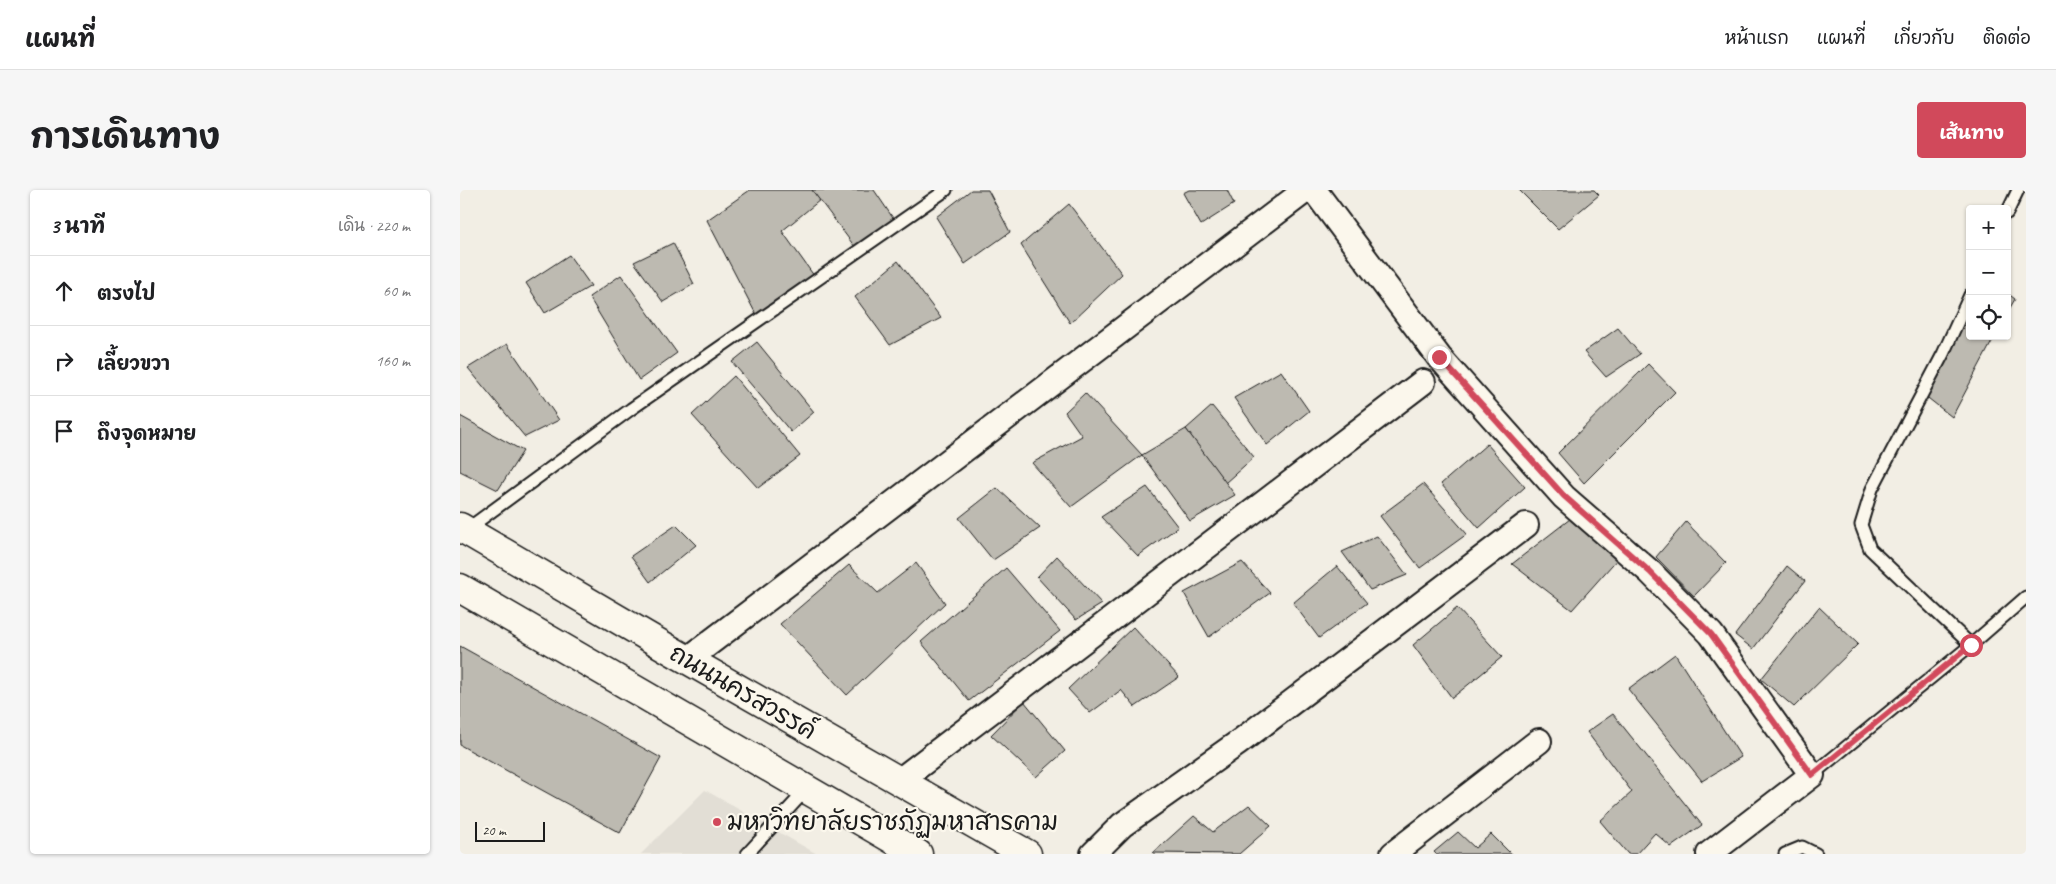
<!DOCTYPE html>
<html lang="th">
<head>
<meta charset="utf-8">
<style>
  body { margin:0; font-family:Caveat,"Playpen Sans Thai",sans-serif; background:#f6f6f6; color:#202124 }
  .controls { position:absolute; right:15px; top:15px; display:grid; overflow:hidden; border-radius:5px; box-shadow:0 1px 4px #0004 }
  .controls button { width:45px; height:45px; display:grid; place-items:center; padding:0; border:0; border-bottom:1px solid #e0e0e0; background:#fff; color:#202124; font:25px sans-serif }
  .scale { position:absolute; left:15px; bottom:12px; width:70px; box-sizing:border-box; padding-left:5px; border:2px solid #1c1c1c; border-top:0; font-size:14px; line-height:18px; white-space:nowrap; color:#1c1c1c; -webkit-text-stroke:4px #fbf7ec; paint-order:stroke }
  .stop { position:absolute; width:15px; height:15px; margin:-11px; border:4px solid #d1495b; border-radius:50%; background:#fff }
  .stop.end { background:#d1495b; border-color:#fff; box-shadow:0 1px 5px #0008 }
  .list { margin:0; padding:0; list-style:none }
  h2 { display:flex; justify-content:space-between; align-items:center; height:65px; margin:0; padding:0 20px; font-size:21px }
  h2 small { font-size:16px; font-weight:400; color:#757577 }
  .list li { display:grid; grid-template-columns:32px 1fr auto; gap:15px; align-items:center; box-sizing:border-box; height:70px; padding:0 20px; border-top:1px solid #e0e0e0 }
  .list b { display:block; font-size:19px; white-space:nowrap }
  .list em { font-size:16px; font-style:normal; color:#757577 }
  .icon { flex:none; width:28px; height:28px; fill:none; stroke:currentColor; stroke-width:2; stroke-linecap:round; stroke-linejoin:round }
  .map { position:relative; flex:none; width:1566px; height:664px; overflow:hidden; border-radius:5px }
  header { display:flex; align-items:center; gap:30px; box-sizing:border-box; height:70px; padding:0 25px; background:#fff; border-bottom:1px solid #e0e0e0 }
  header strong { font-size:24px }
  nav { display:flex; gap:28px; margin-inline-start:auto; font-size:18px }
  .intro { display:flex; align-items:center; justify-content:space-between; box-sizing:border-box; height:120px; padding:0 30px }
  h1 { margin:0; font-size:35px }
  .button { padding:12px 22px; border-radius:5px; background:#d1495b; color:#fff; font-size:18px; font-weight:700 }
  main { display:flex; gap:30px; padding:0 30px }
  aside { flex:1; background:#fff; border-radius:5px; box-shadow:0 1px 4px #0004 }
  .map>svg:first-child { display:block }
  .built { fill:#e2ded5 }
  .building { fill:#bdbab1; stroke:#1c1c1c }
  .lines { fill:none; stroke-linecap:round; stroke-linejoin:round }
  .service-casing { stroke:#1c1c1c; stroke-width:15 }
  .minor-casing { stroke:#1c1c1c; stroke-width:28 }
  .primary-casing { stroke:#1c1c1c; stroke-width:31 }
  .service { stroke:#fbf7ec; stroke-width:11 }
  .minor { stroke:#fbf7ec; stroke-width:24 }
  .primary { stroke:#fbf7ec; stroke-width:28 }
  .route { stroke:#d1495b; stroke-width:6 }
  .poi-dot { fill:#d1495b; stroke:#fbf7ec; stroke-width:2 }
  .labels { text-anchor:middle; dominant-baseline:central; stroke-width:4.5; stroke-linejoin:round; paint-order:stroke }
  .street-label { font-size:25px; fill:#1c1c1c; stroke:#fbf7ec }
  .poi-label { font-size:25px; fill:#1c1c1c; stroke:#fbf7ec; text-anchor:start }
</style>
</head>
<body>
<header>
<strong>แผนที่</strong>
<nav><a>หน้าแรก</a><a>แผนที่</a><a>เกี่ยวกับ</a><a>ติดต่อ</a></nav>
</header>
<div class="intro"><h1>การเดินทาง</h1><a class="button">เส้นทาง</a></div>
<main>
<aside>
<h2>3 นาที<small>เดิน · 220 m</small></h2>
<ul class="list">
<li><svg class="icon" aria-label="ahead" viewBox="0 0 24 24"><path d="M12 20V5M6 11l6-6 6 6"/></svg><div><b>ตรงไป</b></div><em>60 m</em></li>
<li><svg class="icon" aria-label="right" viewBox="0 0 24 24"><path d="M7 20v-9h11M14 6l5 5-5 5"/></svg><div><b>เลี้ยวขวา</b></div><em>160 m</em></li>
<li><svg class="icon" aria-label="arrive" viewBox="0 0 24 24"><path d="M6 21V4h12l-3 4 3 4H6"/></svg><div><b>ถึงจุดหมาย</b></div></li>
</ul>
</aside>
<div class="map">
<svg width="1566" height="664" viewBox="0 0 1566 664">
  <rect width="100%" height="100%" fill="#f2eee4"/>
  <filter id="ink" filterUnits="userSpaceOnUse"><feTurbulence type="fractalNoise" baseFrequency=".02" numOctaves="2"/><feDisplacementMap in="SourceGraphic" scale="10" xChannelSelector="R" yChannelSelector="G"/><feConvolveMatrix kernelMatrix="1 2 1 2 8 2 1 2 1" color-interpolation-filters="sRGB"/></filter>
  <g filter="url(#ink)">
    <polygon class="built" points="245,600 357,664 181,664"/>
    <g class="building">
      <polygon points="290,0 352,0 360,10 322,41 357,90 299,130 247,30"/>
      <polygon points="352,0 414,0 437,34 398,61"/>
      <polygon points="511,0 528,0 550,42 505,74 476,27"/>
      <polygon points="729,0 767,0 774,14 741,35 723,3"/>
      <polygon points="1059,0 1134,0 1139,5 1098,39"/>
      <polygon points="609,14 662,84 610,133 561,55"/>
      <polygon points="213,53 234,94 203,112 174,72"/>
      <polygon points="109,65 131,96 85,123 66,93"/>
      <polygon points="438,71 481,128 430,155 395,107"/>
      <polygon points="161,85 217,163 179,190 129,107"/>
      <polygon points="1510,102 1510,146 1535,146 1492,227 1459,201"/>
      <polygon points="1547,103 1555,109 1547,123"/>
      <polygon points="1158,138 1180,164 1146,187 1124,162"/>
      <polygon points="297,152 354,222 331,242 272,172"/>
      <polygon points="47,154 99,230 65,247 8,178"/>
      <polygon points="1188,174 1215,202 1124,293 1098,263"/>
      <polygon points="821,181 849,221 807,255 774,208"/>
      <polygon points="274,186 340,266 298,298 232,225"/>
      <polygon points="625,203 682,265 611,317 572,273 622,246 605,222"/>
      <polygon points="752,216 794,267 765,293 726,239"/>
      <polygon points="0,226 63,261 38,300 0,281"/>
      <polygon points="726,239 775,305 730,331 682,265"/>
      <polygon points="1027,254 1065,297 1019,338 981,294"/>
      <polygon points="963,294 1007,344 960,378 920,326"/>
      <polygon points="687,297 718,337 678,366 641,327"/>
      <polygon points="537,298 580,338 533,370 499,328"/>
      <polygon points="1119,322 1160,366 1112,420 1052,374"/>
      <polygon points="1226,332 1266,373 1234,406 1196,367"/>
      <polygon points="216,335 236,355 190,392 171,366"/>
      <polygon points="917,346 947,385 910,400 882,362"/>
      <polygon points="597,366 642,414 616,430 577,387"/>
      <polygon points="782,372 810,403 749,447 724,403"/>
      <polygon points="456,373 485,413 387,505 320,434 389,375 418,403"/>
      <polygon points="877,376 907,413 859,448 833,413"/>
      <polygon points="1327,376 1345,391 1293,459 1275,445"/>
      <polygon points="546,378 600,441 509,511 461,452"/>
      <polygon points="1359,417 1398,454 1334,517 1301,489"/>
      <polygon points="997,418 1042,467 992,508 953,455"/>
      <polygon points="673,437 719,487 675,517 661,500 630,523 608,499"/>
      <polygon points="0,456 201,568 160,643 0,555"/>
      <polygon points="1215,464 1281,567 1242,591 1168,499"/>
      <polygon points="564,511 605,561 576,587 531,545"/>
      <polygon points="1153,524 1242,635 1211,657 1195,643 1176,664 1168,664 1140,631 1172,602 1127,542"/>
      <polygon points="789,615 811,636 779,664 693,663 734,626 753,642"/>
      <polygon points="998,642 1015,658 1031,644 1051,664 976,664 974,662"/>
    </g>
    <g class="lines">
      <defs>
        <g id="service">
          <polyline points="1547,23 1558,0"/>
          <polyline points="6,340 171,219 486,0"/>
          <polyline points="1511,455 1566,407"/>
          <polyline points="1352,585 1511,455 1410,359 1401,335 1412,299 1483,164 1510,105"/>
          <polyline points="287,664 347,599"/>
          <polyline points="1325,664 1342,657 1356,664"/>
        </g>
        <g id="minor">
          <polyline points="854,0 979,167 1104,307 1190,382 1251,444 1352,585 1249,664"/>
          <polyline points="227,470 846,0"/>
          <polyline points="439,591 963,192"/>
          <polyline points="633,664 662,635 778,553 1066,335"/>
          <polyline points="933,664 1079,551"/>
        </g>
        <g id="primary">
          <polyline points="0,337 214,462 567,664"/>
          <polyline points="0,398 458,664"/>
        </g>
      </defs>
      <use href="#service" class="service-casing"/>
      <use href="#minor" class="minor-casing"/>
      <use href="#primary" class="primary-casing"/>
      <use href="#service" class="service"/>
      <use href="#minor" class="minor"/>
      <use href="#primary" class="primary"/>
    </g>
  </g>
  <g class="lines" filter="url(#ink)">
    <polyline class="route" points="979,167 1104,306 1190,382 1251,444 1352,585 1511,455"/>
  </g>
  <circle class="poi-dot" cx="257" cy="632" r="5"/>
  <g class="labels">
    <g class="street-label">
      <text transform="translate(283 502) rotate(30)">ถนนนครสวรรค์</text>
    </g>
    <g class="poi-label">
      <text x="267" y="632">มหาวิทยาลัยราชภัฏมหาสารคาม</text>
    </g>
  </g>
</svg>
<div class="controls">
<button>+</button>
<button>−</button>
<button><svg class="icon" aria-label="locate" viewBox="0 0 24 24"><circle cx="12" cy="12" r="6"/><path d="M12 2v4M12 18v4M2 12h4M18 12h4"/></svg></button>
</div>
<div class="scale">20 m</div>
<div class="stop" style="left:1511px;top:455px"></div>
<div class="stop end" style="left:979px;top:167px"></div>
</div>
</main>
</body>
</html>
